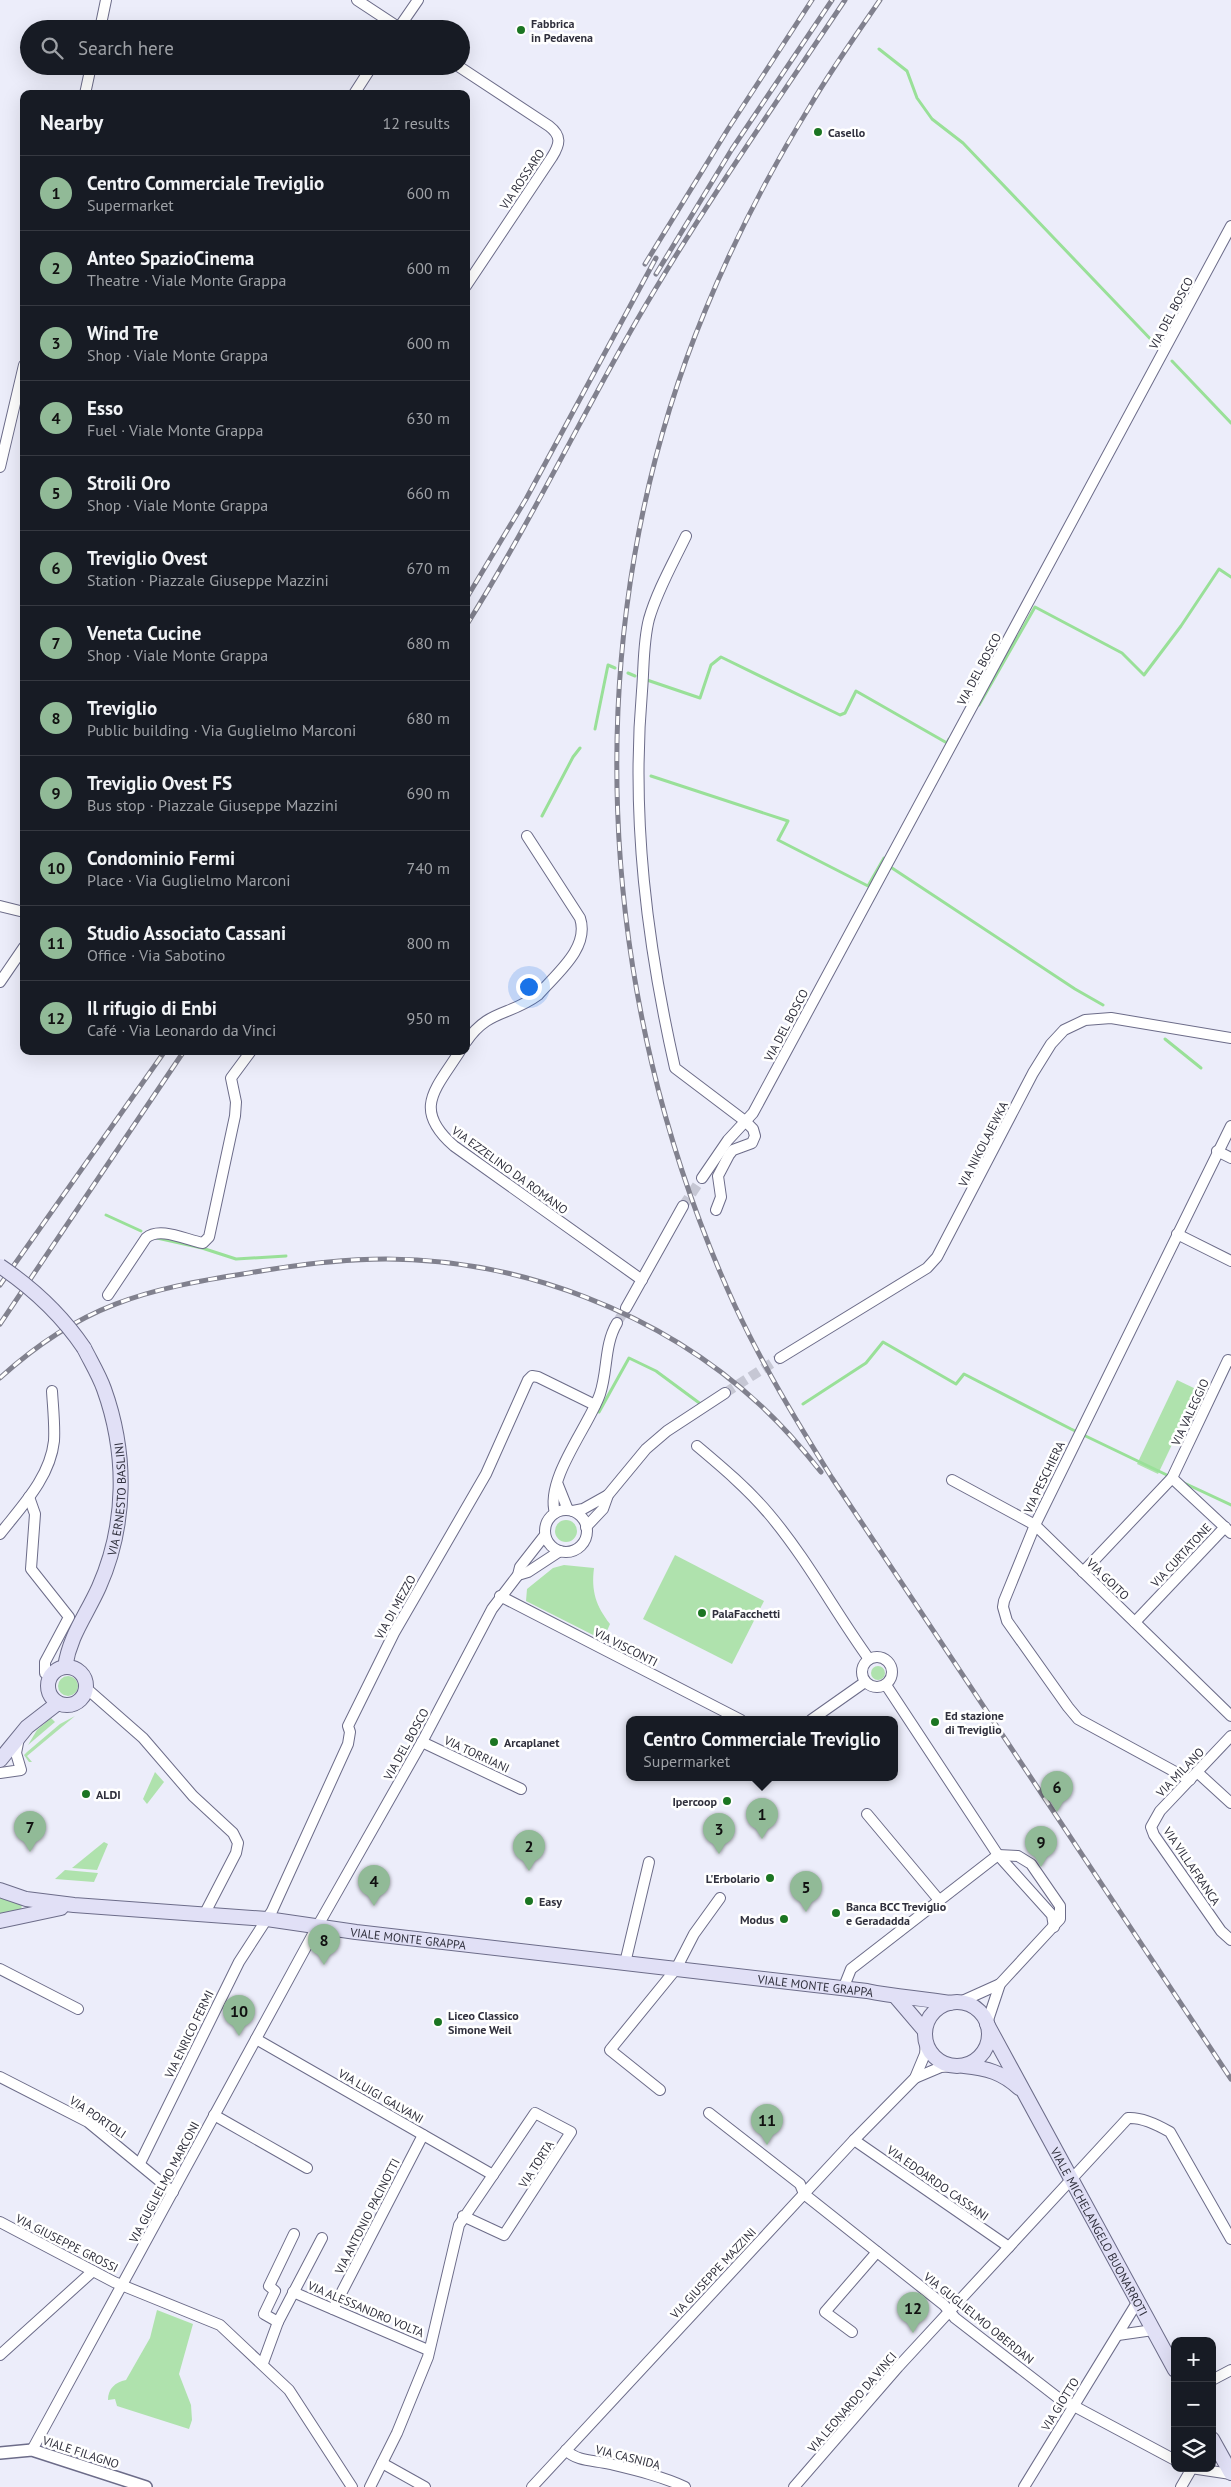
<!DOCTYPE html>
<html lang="en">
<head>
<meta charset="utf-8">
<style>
  body { margin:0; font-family:"PT Sans",sans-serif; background:#242831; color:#f1f3f6 }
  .controls { position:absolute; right:15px; bottom:15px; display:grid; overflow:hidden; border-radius:10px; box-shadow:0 5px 20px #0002 }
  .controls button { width:45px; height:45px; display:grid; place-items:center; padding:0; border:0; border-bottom:1px solid #363941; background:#171b24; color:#f1f3f6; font:25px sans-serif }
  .you { position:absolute; left:528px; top:986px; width:18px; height:18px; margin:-12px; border:4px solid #fff; border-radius:50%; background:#1a73e8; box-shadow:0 0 0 8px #1a73e833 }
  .badge { display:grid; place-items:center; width:32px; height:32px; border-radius:50%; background:#91ba97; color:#111; font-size:16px; font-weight:700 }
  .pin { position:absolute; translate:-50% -41px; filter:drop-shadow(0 1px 2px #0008) }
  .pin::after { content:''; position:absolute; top:26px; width:18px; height:15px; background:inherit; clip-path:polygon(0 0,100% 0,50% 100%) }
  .popup { position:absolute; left:626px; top:1716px; width:272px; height:65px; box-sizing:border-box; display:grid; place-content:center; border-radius:10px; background:#171b24; filter:drop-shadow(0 1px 4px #0005); font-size:16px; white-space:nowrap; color:#9ea1a6 }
  .popup b { font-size:19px; color:#f1f3f6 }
  .popup::after { content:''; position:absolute; left:50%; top:100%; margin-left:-10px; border:10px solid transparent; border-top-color:#171b24 }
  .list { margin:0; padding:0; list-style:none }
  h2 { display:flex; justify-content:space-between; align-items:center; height:65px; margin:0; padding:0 20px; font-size:21px }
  h2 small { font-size:16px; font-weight:400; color:#9ea1a6 }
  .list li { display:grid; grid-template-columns:32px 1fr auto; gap:15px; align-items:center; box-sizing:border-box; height:75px; padding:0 20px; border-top:1px solid #363941 }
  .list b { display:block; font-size:19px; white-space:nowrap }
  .list p { margin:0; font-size:16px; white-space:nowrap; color:#9ea1a6 }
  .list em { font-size:16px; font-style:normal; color:#9ea1a6 }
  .icon { flex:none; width:28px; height:28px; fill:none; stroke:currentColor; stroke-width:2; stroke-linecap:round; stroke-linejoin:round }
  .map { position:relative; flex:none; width:1231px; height:2487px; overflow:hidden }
  .search { position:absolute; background:#171b24; box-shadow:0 5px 20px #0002; left:20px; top:20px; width:450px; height:55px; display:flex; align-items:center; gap:12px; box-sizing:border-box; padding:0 18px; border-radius:28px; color:#9ea1a6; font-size:19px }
  .panel { position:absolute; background:#171b24; box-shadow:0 5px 20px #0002; left:20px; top:90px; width:450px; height:965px; border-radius:10px }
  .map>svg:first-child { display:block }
  .green { fill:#afe2ad }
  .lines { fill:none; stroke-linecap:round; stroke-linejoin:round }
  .stream { stroke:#99e098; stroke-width:3 }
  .minor-tunnel { stroke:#c6c7d4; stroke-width:10; stroke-dasharray:10 5; stroke-linecap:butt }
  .minor-casing { stroke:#6c6c89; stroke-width:12 }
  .tertiary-casing { stroke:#6c6c89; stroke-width:14 }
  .secondary-casing { stroke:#6c6c89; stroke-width:16 }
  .minor { stroke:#fff; stroke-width:10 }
  .tertiary { stroke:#fff; stroke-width:11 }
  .secondary { stroke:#e1e0f6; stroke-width:14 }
  .rail-casing { stroke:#81818e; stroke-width:5 }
  .rail { stroke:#fff; stroke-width:3; stroke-dasharray:9; stroke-linecap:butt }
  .secondary-bridge-casing { stroke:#6c6c89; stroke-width:16; stroke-linecap:butt }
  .secondary-bridge { stroke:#e1e0f6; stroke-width:14 }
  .poi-dot { fill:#1b7522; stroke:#fff; stroke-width:2 }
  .labels { text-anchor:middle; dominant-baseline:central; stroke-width:5; stroke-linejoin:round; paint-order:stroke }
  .poi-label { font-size:12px; font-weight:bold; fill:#30303d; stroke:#fff; text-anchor:start }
  .street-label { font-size:12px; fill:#30303d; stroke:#fff }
</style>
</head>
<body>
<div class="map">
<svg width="1231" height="2487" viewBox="0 0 1231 2487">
  <rect width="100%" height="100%" fill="#ecedfa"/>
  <g class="green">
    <polygon points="1177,1380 1198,1390 1158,1474 1137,1464"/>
    <circle cx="566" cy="1531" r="11"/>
    <polygon points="675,1555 764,1601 732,1664 643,1619"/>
    <path d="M564 1565 594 1568C591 1591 596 1606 610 1624L603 1640 526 1601 527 1589 553 1568Z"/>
    <circle cx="878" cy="1673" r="7"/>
    <circle cx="68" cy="1686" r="10"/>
    <polygon points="75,1716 27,1756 32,1762 29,1762 24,1755 27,1752 60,1724"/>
    <polygon points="51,1718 55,1722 28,1745 37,1730"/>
    <polygon points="155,1772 164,1782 147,1804 143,1799"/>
    <polygon points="104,1842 108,1844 97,1870 72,1868"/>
    <polygon points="65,1870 98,1873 94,1882 55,1879"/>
    <polygon points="0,1896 22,1904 21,1911 0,1915"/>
    <path d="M157 2310 193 2324 179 2374 191 2405 192 2420 189 2429 117 2406 115 2399 108 2400C108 2389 115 2382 126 2380L150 2338Z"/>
  </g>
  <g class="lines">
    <g class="stream">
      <polyline points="879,49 907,71 917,98 932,119 963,143 1159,348"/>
      <polyline points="1172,361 1231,423"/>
      <polyline points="628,673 635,676"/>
      <polyline points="647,680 700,698 711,665 721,657 840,715 845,713 856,691 947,743 949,739"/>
      <polyline points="979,705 1035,607 1122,653 1144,675 1181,626 1219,569 1231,577"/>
      <polyline points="595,729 608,665 615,668"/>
      <polyline points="651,776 788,821 778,840 868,886 884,858"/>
      <polyline points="542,816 573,757 580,748"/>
      <polyline points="892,868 1075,989 1103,1005"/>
      <polyline points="1165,1039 1201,1068"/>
      <polyline points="106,1215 141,1231"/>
      <polyline points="157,1238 202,1248 236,1259 286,1256"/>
      <polyline points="803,1404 866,1363 883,1342 956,1384 964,1374 1071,1429 1171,1477"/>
      <polyline points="599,1412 629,1358 656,1371 702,1405"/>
      <polyline points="1182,1482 1231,1505"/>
    </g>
    <g class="minor-tunnel">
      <polyline points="683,1206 702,1178"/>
      <polyline points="617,1323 626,1308"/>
      <polyline points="725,1393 780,1358"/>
    </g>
    <defs>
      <g id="minor">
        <polyline points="357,0 401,29"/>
        <polyline points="100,29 106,0"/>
        <polyline points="398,29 418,0"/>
        <path d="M458 66 549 126C562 136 560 144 552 157L466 286"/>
        <polyline points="85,94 91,66"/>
        <polyline points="354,94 372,66"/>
        <polyline points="0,467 24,365"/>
        <path d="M686 536C673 563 657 591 649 619 643 642 644 667 642 691 631 818 647 944 675 1068L745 1121 753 1129 755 1136 752 1143 733 1150 729 1155 718 1176 721 1197 716 1210"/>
        <polyline points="0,906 24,912"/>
        <polyline points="0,982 24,947"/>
        <path d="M466 1042C488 1009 510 1016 538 995 556 974 590 948 580 918L527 836"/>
        <path d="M460 1051C435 1090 412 1109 454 1146L642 1280"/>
        <polyline points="1217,1151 1231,1158"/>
        <polyline points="702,1178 728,1140 753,1113 1231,226"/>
        <polyline points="1177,1234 1231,1261"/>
        <path d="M108 1295 146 1238C160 1226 186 1240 203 1243L209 1237 235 1116 236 1102 231 1078 251 1051"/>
        <polyline points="626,1308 683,1206"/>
        <polyline points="780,1358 927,1268 937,1257 1033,1073 1051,1044 1064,1030 1085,1020 1111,1018 1231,1038"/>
        <path d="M697 1446C722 1467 748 1489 769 1514 807 1559 835 1612 869 1659"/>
        <polyline points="1172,1478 1231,1533"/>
        <polyline points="952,1480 1035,1525 1231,1716"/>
        <polyline points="558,1485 568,1510"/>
        <polyline points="29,1497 35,1514 31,1569 69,1617 45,1662 45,1673 51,1676"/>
        <circle cx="566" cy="1531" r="21"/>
        <polyline points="573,1511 583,1509 608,1495"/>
        <path d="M555 1513C545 1479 589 1426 600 1394 608 1370 604 1345 617 1323"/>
        <polyline points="586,1527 603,1509 608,1495 646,1449 667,1431 725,1393"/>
        <path d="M0 1534C21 1507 50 1478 54 1441 55 1425 53 1408 52 1391"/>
        <polyline points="1083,1572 1172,1478 1228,1360 1231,1361"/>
        <polyline points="518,1575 528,1572 560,1551"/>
        <polyline points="500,1596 741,1720"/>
        <polyline points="1135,1622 1225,1527"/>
        <circle cx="877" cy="1672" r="15"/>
        <polyline points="886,1685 998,1855 1052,1915 1054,1927"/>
        <polyline points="86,1688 143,1738 193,1796 233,1833 238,1843 236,1853 205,1913"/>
        <polyline points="811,1720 865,1682"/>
        <polyline points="1231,1736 1160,1811 1151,1827 1154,1835 1221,1931 1231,1940"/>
        <polyline points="422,1742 521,1789"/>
        <polyline points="1197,1772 1231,1803"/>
        <polyline points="0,1773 21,1770 16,1753 19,1738"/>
        <polyline points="1190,1780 1078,1719 1068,1707 1007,1621 1003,1607 1004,1601 1035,1525 1231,1126"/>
        <polyline points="867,1814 939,1900"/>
        <polyline points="625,1963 649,1862"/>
        <polyline points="0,1969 78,2009"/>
        <polyline points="843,1989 851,1969 998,1855"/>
        <polyline points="960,2002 1000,1984"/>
        <polyline points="987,2023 1000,1984 1060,1919 1060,1906 1031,1864 1018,1856 998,1855"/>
        <polyline points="256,2039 493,2175"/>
        <polyline points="0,2077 88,2122 173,2192"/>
        <polyline points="915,2078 941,2067 954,2066"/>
        <polyline points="660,2090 610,2050 676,1969 694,1934 720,1898"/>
        <polyline points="709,2113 800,2184 804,2194 944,2305 955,2318 1057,2397 1175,2460"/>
        <polyline points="214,2115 307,2168"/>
        <polyline points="854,2140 1009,2247"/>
        <polyline points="140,2163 239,1962 272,1911 348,1744 350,1732 348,1726 394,1633 486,1474 528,1380 532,1376 538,1377 595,1405"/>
        <polyline points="0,2222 114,2282 220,2325 289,2390 352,2487"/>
        <polyline points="293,2292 428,2350"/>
        <polyline points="333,2309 423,2135"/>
        <polyline points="278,2322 264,2314 275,2291 269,2286 294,2234"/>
        <polyline points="852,2332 825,2312 877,2252"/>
        <polyline points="1118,2335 1153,2330"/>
        <polyline points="0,2355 93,2271"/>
        <polyline points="263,2363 278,2322 322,2238"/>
        <polyline points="1212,2380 1231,2370"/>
        <polyline points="32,2450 312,1936 422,1742 492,1609 518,1575 520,1567 545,1535"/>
        <path d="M566 2450C577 2462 595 2460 610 2464 635 2470 661 2476 685 2487"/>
        <polyline points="382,2463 425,2487"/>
        <polyline points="1191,2468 1231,2474"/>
        <polyline points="370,2487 397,2433 428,2357 459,2225 535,2113 571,2132 504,2235 463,2216"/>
        <polyline points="532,2487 854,2140 915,2078 925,2054 926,2042"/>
        <path d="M794 2487 898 2367 1128 2118C1142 2117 1158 2125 1170 2132L1231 2239"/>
        <polyline points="1024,2487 1138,2301"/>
        <polyline points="1181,2487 1192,2468"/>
      </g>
      <polyline id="tertiary" points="0,2453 32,2450 146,2487"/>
      <g id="secondary">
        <path id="s1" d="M65 1667C70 1635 86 1616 99 1587 127 1524 127 1453 104 1389 99 1375 91 1362 84 1348"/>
        <circle cx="67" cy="1686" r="19"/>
        <polyline points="0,1760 27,1727 58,1703"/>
        <path id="s2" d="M0 1890 26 1899 74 1905 267 1919 356 1932 867 1991C895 1997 922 1998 950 2003"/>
        <polyline points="0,1921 61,1908"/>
        <polyline points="896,1997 925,2031"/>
        <circle cx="957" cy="2034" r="32"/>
        <path id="s3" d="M987 2024 1175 2370"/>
        <path d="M964 2066C987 2068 1003 2073 1019 2088"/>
        <polyline points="1212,2439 1231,2473"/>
      </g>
    </defs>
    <use href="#minor" class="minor-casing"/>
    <use href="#tertiary" class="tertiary-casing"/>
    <use href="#secondary" class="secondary-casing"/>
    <use href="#minor" class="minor"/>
    <use href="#tertiary" class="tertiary"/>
    <use href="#secondary" class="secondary"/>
    <defs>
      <g id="rail">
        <path d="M880 0C856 35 831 70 810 106 770 171 734 240 705 311 574 627 593 996 735 1306 763 1366 797 1422 832 1478L1231 2079"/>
        <polyline points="645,264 728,129 812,0"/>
        <polyline points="656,274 732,149 832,0"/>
        <polyline points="466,599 526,499 656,258"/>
        <path d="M466 626C528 527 579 421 637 320 701 210 774 106 845 0"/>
        <polyline points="0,1285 165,1051"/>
        <polyline points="0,1324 184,1051"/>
        <path d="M0 1378C80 1305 145 1289 249 1273 295 1265 339 1259 386 1259 520 1259 661 1313 759 1404 782 1425 802 1448 821 1472"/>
      </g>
    </defs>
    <use href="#rail" class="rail-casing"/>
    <use href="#rail" class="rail"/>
    <defs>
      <path id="secondary-bridge" d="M0 1266C34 1289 61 1314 84 1348"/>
    </defs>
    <use href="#secondary-bridge" class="secondary-bridge-casing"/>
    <use href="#secondary-bridge" class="secondary-bridge"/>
  </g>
  <g class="poi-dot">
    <circle cx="521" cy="30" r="5"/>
    <circle cx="818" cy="132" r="5"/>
    <circle cx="702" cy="1613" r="5"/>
    <circle cx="935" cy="1722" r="5"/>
    <circle cx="494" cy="1742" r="5"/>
    <circle cx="86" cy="1794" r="5"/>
    <circle cx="727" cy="1801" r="5"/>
    <circle cx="770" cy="1878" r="5"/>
    <circle cx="529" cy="1901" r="5"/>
    <circle cx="836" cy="1913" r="5"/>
    <circle cx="784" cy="1919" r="5"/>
    <circle cx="438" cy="2022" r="5"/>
  </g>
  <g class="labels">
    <g class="poi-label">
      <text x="531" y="23">Fabbrica<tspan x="531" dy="14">in Pedavena</tspan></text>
      <text x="828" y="132">Casello</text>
      <text x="712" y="1613">PalaFacchetti</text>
      <text x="945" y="1715">Ed stazione<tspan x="945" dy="14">di Treviglio</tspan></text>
      <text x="504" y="1742">Arcaplanet</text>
      <text x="96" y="1794">ALDI</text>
      <text x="717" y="1801" text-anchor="end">Ipercoop</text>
      <text x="760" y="1878" text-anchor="end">L'Erbolario</text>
      <text x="539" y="1901">Easy</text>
      <text x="846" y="1906">Banca BCC Treviglio<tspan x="846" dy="14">e Geradadda</tspan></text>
      <text x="774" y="1919" text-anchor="end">Modus</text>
      <text x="448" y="2015">Liceo Classico<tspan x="448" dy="14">Simone Weil</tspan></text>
    </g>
    <g class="street-label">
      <text transform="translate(522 179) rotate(-56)">VIA ROSSARO</text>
      <text transform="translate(1171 313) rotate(-62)">VIA DEL BOSCO</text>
      <text transform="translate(979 669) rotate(-62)">VIA DEL BOSCO</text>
      <text transform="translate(786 1025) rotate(-62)">VIA DEL BOSCO</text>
      <text transform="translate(983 1144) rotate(-63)">VIA NIKOLAJEWKA</text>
      <text transform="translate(510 1170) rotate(36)">VIA EZZELINO DA ROMANO</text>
      <text transform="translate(1190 1412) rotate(-65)">VIA VALEGGIO</text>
      <text transform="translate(1044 1477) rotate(-64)">VIA PESCHIERA</text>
      <text stroke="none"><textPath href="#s1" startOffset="178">VIA ERNESTO BASLINI</textPath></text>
      <text transform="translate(1181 1555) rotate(-47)">VIA CURTATONE</text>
      <text transform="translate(1108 1579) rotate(44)">VIA GOITO</text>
      <text transform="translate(395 1607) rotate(-61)">VIA DI MEZZO</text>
      <text transform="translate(626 1647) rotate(27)">VIA VISCONTI</text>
      <text transform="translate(406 1744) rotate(-61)">VIA DEL BOSCO</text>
      <text transform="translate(477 1754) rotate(25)">VIA TORRIANI</text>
      <text transform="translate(1180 1772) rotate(-46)">VIA MILANO</text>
      <text transform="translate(1192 1866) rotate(56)">VIA VILLAFRANCA</text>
      <text stroke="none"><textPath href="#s2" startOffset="412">VIALE MONTE GRAPPA</textPath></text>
      <text stroke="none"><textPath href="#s2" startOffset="822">VIALE MONTE GRAPPA</textPath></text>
      <text transform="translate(189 2034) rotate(-64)">VIA ENRICO FERMI</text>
      <text transform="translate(381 2096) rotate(30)">VIA LUIGI GALVANI</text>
      <text transform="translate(98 2117) rotate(34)">VIA PORTOLI</text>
      <text transform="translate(536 2164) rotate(-57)">VIA TORTA</text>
      <text transform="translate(164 2182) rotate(-62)">VIA GUGLIELMO MARCONI</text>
      <text transform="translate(938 2183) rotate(35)">VIA EDOARDO CASSANI</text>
      <text transform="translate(367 2216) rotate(-63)">VIA ANTONIO PACINOTTI</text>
      <text stroke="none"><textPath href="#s3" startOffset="236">VIALE MICHELANGELO BUONARROTI</textPath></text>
      <text transform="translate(67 2243) rotate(27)">VIA GIUSEPPE GROSSI</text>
      <text transform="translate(713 2273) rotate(-47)">VIA GIUSEPPE MAZZINI</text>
      <text transform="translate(366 2309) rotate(23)">VIA ALESSANDRO VOLTA</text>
      <text transform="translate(979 2318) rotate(39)">VIA GUGLIELMO OBERDAN</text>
      <text transform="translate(852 2402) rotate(-49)">VIA LEONARDO DA VINCI</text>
      <text transform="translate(1060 2404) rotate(-58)">VIA GIOTTO</text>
      <text transform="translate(81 2452) rotate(18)">VIALE FILAGNO</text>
      <text transform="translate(628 2457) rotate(14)">VIA CASNIDA</text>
    </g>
  </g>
</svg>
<div class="controls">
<button>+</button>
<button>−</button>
<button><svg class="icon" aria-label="layers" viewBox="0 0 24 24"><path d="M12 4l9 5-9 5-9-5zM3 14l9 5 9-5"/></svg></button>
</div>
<div class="you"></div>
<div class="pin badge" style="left:762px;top:1839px">1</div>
<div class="popup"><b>Centro Commerciale Treviglio</b>Supermarket</div>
<div class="pin badge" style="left:529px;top:1871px">2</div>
<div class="pin badge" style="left:719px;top:1854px">3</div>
<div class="pin badge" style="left:374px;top:1906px">4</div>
<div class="pin badge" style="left:806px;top:1912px">5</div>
<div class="pin badge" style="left:1057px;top:1812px">6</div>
<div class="pin badge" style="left:30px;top:1852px">7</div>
<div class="pin badge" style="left:324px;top:1965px">8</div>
<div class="pin badge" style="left:1041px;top:1867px">9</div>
<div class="pin badge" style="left:239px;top:2036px">10</div>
<div class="pin badge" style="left:767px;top:2145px">11</div>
<div class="pin badge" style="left:913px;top:2333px">12</div>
<div class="search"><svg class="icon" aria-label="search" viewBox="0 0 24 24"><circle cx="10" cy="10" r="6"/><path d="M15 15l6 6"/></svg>Search here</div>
<section class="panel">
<h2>Nearby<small>12 results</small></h2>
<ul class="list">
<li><span class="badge">1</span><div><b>Centro Commerciale Treviglio</b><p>Supermarket</p></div><em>600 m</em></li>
<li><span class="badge">2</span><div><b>Anteo SpazioCinema</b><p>Theatre · Viale Monte Grappa</p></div><em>600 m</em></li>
<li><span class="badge">3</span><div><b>Wind Tre</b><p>Shop · Viale Monte Grappa</p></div><em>600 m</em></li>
<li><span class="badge">4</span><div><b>Esso</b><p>Fuel · Viale Monte Grappa</p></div><em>630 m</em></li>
<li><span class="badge">5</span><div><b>Stroili Oro</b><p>Shop · Viale Monte Grappa</p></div><em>660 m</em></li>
<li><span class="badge">6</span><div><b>Treviglio Ovest</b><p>Station · Piazzale Giuseppe Mazzini</p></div><em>670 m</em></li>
<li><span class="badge">7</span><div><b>Veneta Cucine</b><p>Shop · Viale Monte Grappa</p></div><em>680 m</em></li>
<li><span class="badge">8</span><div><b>Treviglio</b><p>Public building · Via Guglielmo Marconi</p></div><em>680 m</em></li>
<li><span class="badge">9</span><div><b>Treviglio Ovest FS</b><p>Bus stop · Piazzale Giuseppe Mazzini</p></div><em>690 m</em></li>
<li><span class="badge">10</span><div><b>Condominio Fermi</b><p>Place · Via Guglielmo Marconi</p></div><em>740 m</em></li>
<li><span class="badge">11</span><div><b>Studio Associato Cassani</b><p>Office · Via Sabotino</p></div><em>800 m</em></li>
<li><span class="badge">12</span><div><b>Il rifugio di Enbi</b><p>Café · Via Leonardo da Vinci</p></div><em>950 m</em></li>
</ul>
</section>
</div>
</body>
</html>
